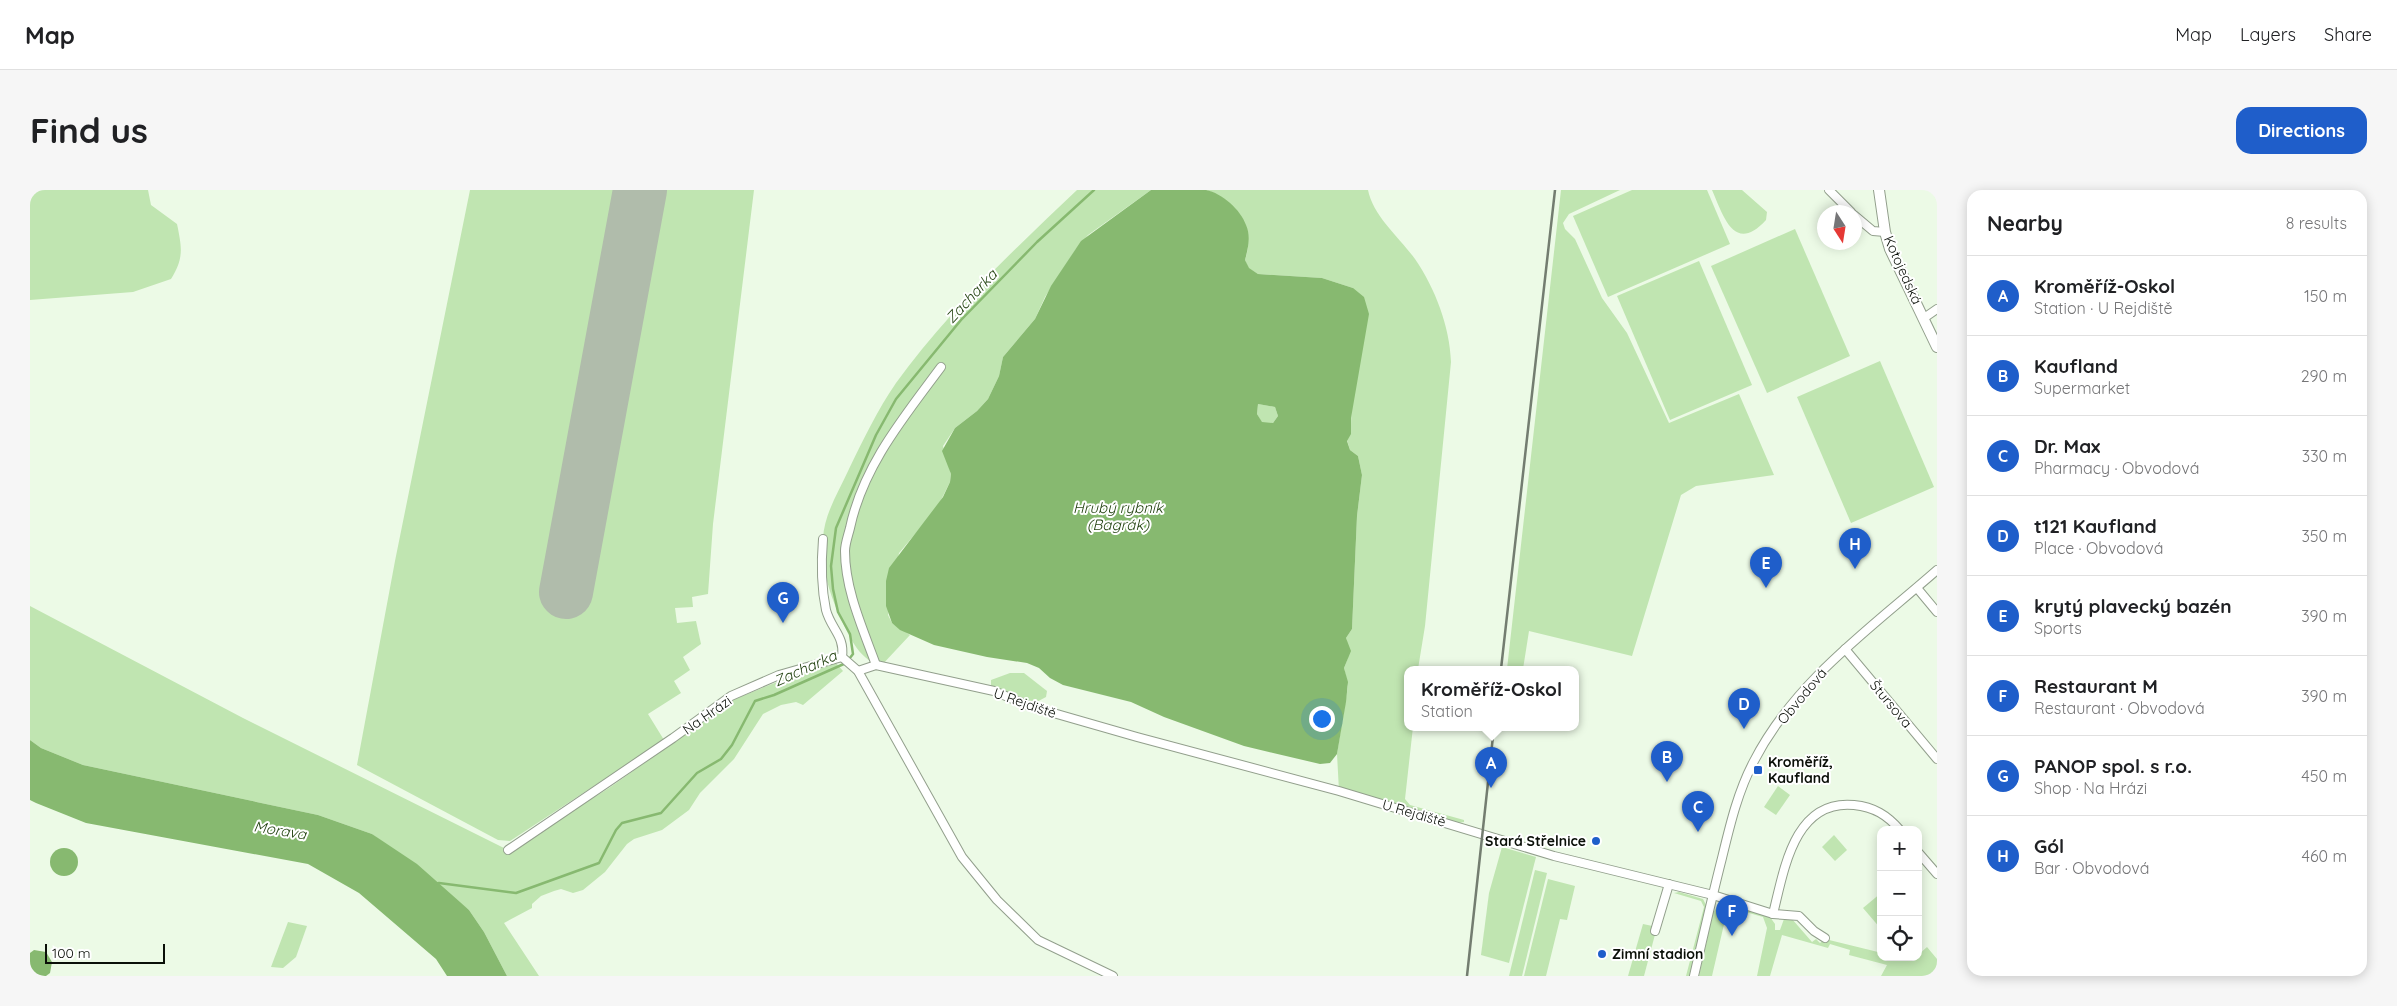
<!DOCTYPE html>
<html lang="en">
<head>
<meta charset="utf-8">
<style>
  body { margin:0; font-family:Quicksand,sans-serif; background:#f6f6f6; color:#202124 }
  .controls { position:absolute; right:15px; bottom:15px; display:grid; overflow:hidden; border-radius:10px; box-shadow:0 2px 12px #0003 }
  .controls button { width:45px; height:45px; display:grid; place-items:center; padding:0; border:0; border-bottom:1px solid #e0e0e0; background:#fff; color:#202124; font:25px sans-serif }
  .compass { position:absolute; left:1787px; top:15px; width:45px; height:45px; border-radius:50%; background:#fff; box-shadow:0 2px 12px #0003; rotate:168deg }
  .scale { position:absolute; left:15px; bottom:12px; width:120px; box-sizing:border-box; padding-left:5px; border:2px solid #0a0f08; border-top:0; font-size:14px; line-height:18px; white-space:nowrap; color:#0a0f08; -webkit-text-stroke:4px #fff; paint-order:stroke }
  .you { position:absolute; left:1291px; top:528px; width:18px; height:18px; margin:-12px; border:4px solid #fff; border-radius:50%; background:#1a73e8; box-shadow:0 0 0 8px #1a73e833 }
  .badge { display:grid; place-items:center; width:32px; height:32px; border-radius:50%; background:#1f5eca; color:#fff; font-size:16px; font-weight:700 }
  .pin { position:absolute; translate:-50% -41px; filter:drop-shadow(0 1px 2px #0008) }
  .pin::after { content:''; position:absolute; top:26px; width:18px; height:15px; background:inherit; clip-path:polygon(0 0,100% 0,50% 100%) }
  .popup { position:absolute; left:1374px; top:476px; width:175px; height:65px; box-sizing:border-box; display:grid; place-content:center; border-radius:10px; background:#fff; filter:drop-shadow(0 1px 4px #0005); font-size:16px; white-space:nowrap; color:#757577 }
  .popup b { font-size:19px; color:#202124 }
  .popup::after { content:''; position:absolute; left:50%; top:100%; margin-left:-10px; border:10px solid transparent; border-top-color:#fff }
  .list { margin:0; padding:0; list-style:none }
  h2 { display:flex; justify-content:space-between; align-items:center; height:65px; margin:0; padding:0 20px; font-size:21px }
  h2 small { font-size:16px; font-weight:400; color:#757577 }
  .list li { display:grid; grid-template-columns:32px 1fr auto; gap:15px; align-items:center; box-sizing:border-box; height:80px; padding:0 20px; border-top:1px solid #e0e0e0 }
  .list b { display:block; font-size:19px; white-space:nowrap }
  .list p { margin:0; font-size:16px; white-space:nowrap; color:#757577 }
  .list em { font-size:16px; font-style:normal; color:#757577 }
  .icon { flex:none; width:28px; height:28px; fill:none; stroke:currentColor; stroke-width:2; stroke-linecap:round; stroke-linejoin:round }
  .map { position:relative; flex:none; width:1907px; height:786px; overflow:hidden; border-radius:15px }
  header { display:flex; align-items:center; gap:30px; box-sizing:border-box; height:70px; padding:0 25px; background:#fff; border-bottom:1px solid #e0e0e0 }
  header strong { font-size:24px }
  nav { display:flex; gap:28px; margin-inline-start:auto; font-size:18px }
  .intro { display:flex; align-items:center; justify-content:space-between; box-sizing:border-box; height:120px; padding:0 30px }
  h1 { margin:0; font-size:35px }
  .button { padding:12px 22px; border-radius:15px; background:#1f5eca; color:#fff; font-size:18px; font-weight:700 }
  main { display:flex; gap:30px; padding:0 30px }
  aside { flex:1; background:#fff; border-radius:15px; box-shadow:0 2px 12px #0003 }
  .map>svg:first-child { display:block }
  .green { fill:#c0e5b1 }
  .water { fill:#87b970; fill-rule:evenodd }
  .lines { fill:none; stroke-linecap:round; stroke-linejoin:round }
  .stream { stroke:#87b970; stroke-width:2.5 }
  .runway { stroke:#b0bcab; stroke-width:54 }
  .minor-casing { stroke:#929f8c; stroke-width:10 }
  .major-casing { stroke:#929f8c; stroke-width:12 }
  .minor { stroke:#fff; stroke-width:8 }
  .major { stroke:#fff; stroke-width:10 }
  .rail { stroke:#737d70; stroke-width:2.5 }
  .poi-dot { fill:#1f5eca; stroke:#fff; stroke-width:2 }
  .labels { text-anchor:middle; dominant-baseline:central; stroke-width:4; stroke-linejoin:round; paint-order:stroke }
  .street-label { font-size:14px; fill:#0a0f08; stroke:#fff }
  .poi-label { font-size:14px; font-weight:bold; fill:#0a0f08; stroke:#fff; text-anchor:start }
  .water-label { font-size:15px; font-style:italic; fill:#234311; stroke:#fff }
</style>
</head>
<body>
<header>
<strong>Map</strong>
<nav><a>Map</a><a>Layers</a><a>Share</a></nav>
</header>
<div class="intro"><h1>Find us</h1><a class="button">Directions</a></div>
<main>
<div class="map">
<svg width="1907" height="786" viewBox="0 0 1907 786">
  <rect width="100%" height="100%" fill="#ecfae6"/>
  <g class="green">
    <path d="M0 0H118L121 15 147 34C152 58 154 68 141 89L103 102 0 110Z"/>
    <polygon points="440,0 590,0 516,401 553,407 629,0 724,0 683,334 678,404 662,407 663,417 645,418 647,433 666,431 671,454 653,467 660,480 644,491 651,503 618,524 634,550 480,651 468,650 327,575 365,371"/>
    <path d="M1047 0H1121L1058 45 1046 59 1015 107 1005 129 973 167 969 186 958 209 947 221 925 238 913 256 921 284 920 292 907 318 869 363 858 425 862 433 880 445 851 476C827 469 818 443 808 422 798 399 791 375 793 349 794 324 809 301 819 279 833 250 848 219 866 193 918 121 983 61 1047 0Z"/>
    <path d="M1176 0H1338C1343 26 1370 48 1385 69 1405 98 1420 137 1421 172L1395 436 1388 479H1377V537H1383L1375 609 1380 615 1434 630V632L1421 634 1309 601 1307 564 1318 496 1314 478C1320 464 1319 463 1316 448L1322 439 1327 326 1332 285 1328 266 1320 260 1317 250 1321 236 1323 98 1292 88 1228 84 1218 78 1215 70C1226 38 1207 11 1176 0Z"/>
    <polygon points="1531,0 1590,0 1539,24 1533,33 1535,39 1545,49 1572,108 1597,143 1639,233 1709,204 1744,285 1666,296 1651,305 1602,466 1499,441 1493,479 1477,479"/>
    <polygon points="1602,0 1677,0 1700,54 1578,107 1543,26"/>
    <path d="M1682 0H1712L1737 22 1736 30C1704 65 1693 25 1682 0Z"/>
    <polygon points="1765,39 1820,166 1737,203 1681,76"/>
    <polygon points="1669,71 1722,195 1640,230 1587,106"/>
    <polygon points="1850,171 1904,297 1821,333 1767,207"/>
    <polygon points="1228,214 1245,217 1248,226 1243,233 1232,233 1227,224"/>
    <polygon points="0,416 213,528 478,660 579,598 705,509 772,482 806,473 813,481 773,515 766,512 751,515 733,524 704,569 670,603 659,620 632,640 604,649 597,654 575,682 553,700 543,703 531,699 524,701 511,706 502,714 502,718 474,733 509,786 477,786 454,742 439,720 342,644 288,625 53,575 11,558 0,550"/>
    <polygon points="980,483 994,483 1017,501 1016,507 999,516 961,497 961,490"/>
    <polygon points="1748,596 1760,605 1746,625 1734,617"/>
    <polygon points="1804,645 1817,660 1805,671 1792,657"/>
    <polygon points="1472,657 1506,667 1479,773 1451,765 1459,703"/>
    <polygon points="1505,680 1517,683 1492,786 1479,786"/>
    <polygon points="1518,689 1545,696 1537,730 1530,729 1516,786 1494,786"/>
    <polygon points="1649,702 1673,709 1676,715 1661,786 1656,786 1674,717 1671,711 1644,703"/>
    <polygon points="1851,703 1851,739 1833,718"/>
    <polygon points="1692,713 1740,727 1745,734 1745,740 1750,740 1754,729 1762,729 1782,752 1786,749 1790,753 1795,749 1848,762 1851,767 1866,767 1880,771 1888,767 1888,765 1897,757 1907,769 1907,786 1851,786 1857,775 1819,765 1820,760 1800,754 1798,758 1752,745 1740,786 1727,786 1737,738 1733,727 1698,717 1682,786 1669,786 1683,723 1689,714"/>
    <polygon points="258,732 277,736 266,767 253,778 241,777"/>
    <polygon points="1613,734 1627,737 1614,786 1598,786"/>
  </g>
  <g class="water">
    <path d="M1121 0C1139 0 1159 0 1176 0 1192 3 1211 20 1216 35 1221 46 1218 59 1215 70L1219 78 1228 84 1292 88 1323 98 1334 107 1339 124 1321 228V244L1317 251 1320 260 1328 266 1332 285 1327 326 1322 439 1316 448 1321 461 1314 478 1318 492 1316 512 1307 564 1300 573 1290 574 1214 556 1134 527 1101 512 1033 495 1020 488 1009 478 997 473 957 467 904 455 870 440 862 433 856 416V391L859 378 913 307 920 292 921 284 912 261 925 238 947 221 958 209 969 186 973 167 1005 129 1021 96 1051 51ZM1228 214 1245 217 1248 226 1243 233 1232 232 1227 224Z"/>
    <polygon points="0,550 11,558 53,575 288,625 342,644 387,674 439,720 454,742 477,786 417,786 406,769 329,703 278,674 56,633 6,613 0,610"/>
    <circle cx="34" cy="672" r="14"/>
    <polygon points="4,760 16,762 22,772 20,783 16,786 0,786 0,763"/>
  </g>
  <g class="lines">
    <polyline class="stream" points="405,694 409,693 486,703 569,673 586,640 592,633 631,623 667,583 691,569 702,555 725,511 744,505 816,473 823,464 820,444 808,422 803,399 801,376 806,338 846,245 866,209 931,130 1007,52 1064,0"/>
    <polyline class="runway" points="536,402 610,0"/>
    <defs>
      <g id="minor">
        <polyline points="1799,0 1821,22"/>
        <polyline points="1824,25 1843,41 1855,42"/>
        <polyline points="1894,128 1907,119"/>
        <path d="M793 349C791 373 791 396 796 420 801 439 815 446 812 467"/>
        <polyline points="1887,398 1907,422"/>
        <polyline points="1815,459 1907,569"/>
        <polyline points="812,467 828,481 932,667 967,710 1008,750 1083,786"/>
        <path d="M846 475C833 439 815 400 815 361 815 354 818 346 820 338 833 276 874 227 911 177"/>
        <path d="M828 481 846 475 964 501 999 516 1107 547 1309 601 1524 666 1683 705 1743 724C1754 680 1764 609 1824 615 1844 617 1857 625 1870 640"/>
        <polyline points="478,660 643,548 701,506 749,485 812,467"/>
        <polyline points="1888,662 1907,684"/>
        <polyline points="1743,724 1769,726 1784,741 1795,748"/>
        <polyline points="1625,741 1639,694"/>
        <path d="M1664 786C1673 747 1682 707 1692 668 1700 635 1708 601 1724 571 1765 491 1841 438 1907 380"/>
      </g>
      <polyline id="major" points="1849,0 1855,42 1860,59 1907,157"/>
    </defs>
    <use href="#minor" class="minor-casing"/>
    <use href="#major" class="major-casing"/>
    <use href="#minor" class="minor"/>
    <use href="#major" class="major"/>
    <g class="rail">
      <polyline points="1471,479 1525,0"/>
      <polyline points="1437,786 1464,537"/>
    </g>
  </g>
  <g class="poi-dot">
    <rect x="1723" y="575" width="10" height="10" rx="2.5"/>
    <circle cx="1566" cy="651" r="5"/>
    <circle cx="1572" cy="764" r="5"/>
  </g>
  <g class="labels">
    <g class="street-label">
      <text transform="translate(1873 80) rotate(66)">Kotojedská</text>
      <text transform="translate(1772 506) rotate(-50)">Obvodová</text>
      <text transform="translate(995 513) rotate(19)">U Rejdiště</text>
      <text transform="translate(1861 514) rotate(50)">Štursova</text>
      <text transform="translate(677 525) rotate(-35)">Na Hrázi</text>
      <text transform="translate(1384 623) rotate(16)">U Rejdiště</text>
    </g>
    <g class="poi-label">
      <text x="1738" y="572">Kroměříž,<tspan x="1738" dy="16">Kaufland</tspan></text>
      <text x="1556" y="651" text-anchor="end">Stará Střelnice</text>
      <text x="1582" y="764">Zimní stadion</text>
    </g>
    <g class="water-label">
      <text transform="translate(941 106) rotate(-47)">Zacharka</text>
      <text x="1088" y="317">Hrubý rybník<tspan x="1088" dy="17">(Bagrák)</tspan></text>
      <text transform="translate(775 478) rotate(-24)">Zacharka</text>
      <text transform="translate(250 640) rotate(9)">Morava</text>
    </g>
  </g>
</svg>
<div class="controls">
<button>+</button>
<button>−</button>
<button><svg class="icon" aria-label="locate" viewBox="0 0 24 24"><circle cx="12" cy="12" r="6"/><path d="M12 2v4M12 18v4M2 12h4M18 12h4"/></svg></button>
</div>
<svg class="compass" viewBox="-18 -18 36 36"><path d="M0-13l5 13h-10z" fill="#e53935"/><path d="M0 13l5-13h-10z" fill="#757577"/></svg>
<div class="scale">100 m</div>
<div class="you"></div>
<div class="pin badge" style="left:1461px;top:598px">A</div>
<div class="popup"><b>Kroměříž-Oskol</b>Station</div>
<div class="pin badge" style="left:1637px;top:592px">B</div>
<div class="pin badge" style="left:1668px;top:642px">C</div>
<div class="pin badge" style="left:1714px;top:539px">D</div>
<div class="pin badge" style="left:1736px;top:398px">E</div>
<div class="pin badge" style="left:1702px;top:746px">F</div>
<div class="pin badge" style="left:753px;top:433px">G</div>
<div class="pin badge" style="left:1825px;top:379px">H</div>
</div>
<aside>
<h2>Nearby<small>8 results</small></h2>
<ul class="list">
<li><span class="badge">A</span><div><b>Kroměříž-Oskol</b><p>Station · U Rejdiště</p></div><em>150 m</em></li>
<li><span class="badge">B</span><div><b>Kaufland</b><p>Supermarket</p></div><em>290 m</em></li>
<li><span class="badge">C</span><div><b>Dr. Max</b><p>Pharmacy · Obvodová</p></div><em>330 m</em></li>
<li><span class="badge">D</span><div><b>t121 Kaufland</b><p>Place · Obvodová</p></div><em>350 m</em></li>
<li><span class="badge">E</span><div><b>krytý plavecký bazén</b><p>Sports</p></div><em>390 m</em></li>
<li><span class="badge">F</span><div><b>Restaurant M</b><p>Restaurant · Obvodová</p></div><em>390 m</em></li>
<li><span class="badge">G</span><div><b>PANOP spol. s r.o.</b><p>Shop · Na Hrázi</p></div><em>450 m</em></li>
<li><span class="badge">H</span><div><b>Gól</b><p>Bar · Obvodová</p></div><em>460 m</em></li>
</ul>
</aside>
</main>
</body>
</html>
